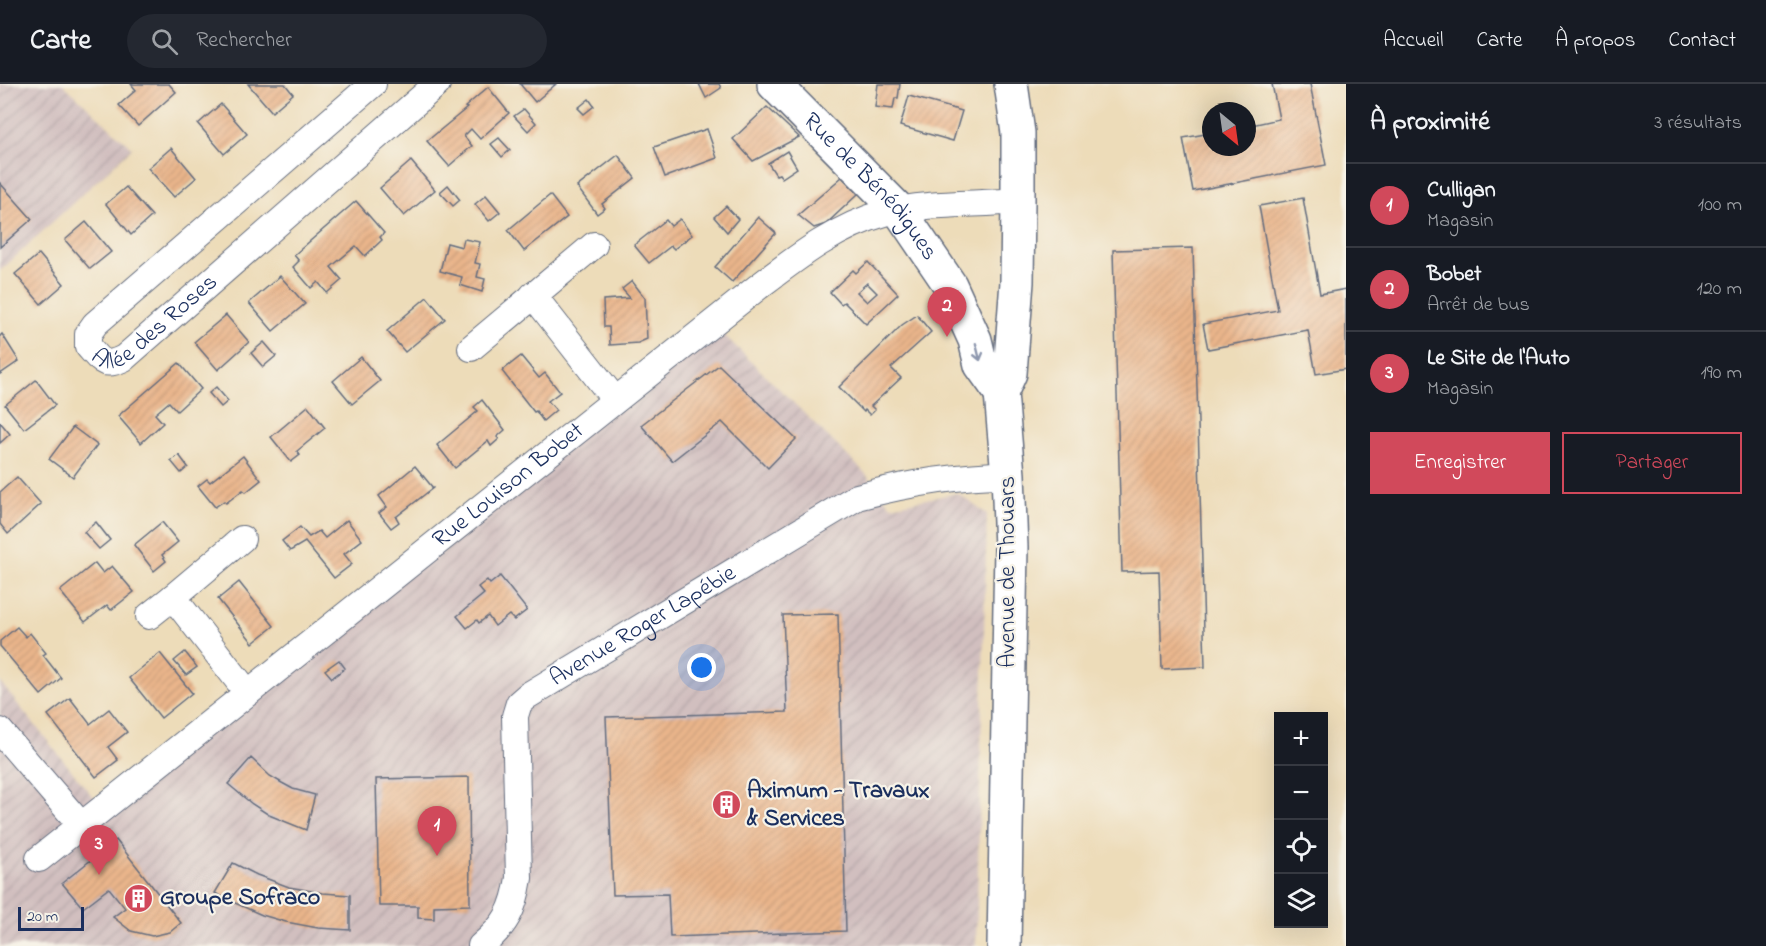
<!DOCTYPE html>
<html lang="fr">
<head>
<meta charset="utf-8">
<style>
  body { margin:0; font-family:"Indie Flower",sans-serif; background:#242831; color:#f1f3f6 }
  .controls { position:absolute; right:18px; bottom:18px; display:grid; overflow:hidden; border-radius:0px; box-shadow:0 6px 24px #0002 }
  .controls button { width:54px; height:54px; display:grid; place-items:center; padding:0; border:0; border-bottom:2px solid #363941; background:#171b24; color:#f1f3f6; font:30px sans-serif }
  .compass { position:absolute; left:1202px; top:18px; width:54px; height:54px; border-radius:50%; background:#171b24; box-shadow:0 6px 24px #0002; rotate:151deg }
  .scale { position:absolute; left:18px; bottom:15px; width:66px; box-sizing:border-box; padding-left:6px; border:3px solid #1b2f5e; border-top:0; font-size:16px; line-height:21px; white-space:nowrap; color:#1b2f5e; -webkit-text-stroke:4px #f7f3e8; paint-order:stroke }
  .you { position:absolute; left:702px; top:584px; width:21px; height:21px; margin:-15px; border:4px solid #fff; border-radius:50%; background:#1a73e8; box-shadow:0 0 0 9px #1a73e833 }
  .badge { display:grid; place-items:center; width:39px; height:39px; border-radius:50%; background:#d1495b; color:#fff; font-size:20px; font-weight:700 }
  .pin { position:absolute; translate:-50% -50px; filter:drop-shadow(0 2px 3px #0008) }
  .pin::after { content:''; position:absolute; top:32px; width:21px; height:18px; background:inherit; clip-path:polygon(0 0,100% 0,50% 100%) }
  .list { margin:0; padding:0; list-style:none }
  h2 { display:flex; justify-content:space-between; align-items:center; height:78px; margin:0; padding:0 24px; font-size:26px }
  h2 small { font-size:20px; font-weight:400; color:#9ea1a6 }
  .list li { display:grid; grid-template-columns:39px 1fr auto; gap:18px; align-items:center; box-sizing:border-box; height:84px; padding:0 24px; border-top:2px solid #363941 }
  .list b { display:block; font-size:22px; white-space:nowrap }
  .list p { margin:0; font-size:20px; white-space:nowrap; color:#9ea1a6 }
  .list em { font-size:20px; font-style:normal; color:#9ea1a6 }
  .actions { display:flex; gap:12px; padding:18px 24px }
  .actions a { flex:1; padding:14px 0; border:2px solid #d1495b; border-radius:0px; text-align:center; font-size:21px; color:#d1495b }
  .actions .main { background:#d1495b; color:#fff }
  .icon { flex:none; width:33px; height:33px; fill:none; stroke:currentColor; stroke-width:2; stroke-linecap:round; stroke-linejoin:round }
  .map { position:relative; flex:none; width:1346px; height:862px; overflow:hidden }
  header { display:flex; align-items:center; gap:36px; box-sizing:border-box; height:84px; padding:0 30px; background:#171b24; border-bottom:2px solid #363941 }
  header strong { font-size:28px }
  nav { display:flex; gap:33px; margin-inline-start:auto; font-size:21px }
  .search { width:420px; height:54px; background:#242831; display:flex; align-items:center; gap:15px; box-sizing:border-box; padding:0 21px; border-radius:33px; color:#9ea1a6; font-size:22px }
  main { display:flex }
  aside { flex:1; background:#171b24 }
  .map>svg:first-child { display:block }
  .industrial { fill:url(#industrial-furrows) }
  .building { fill:url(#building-hatch); fill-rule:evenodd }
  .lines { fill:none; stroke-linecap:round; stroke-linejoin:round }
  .minor-casing { stroke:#646c7e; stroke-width:28 }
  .tertiary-casing { stroke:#646c7e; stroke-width:36 }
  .minor { stroke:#fff; stroke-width:26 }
  .tertiary { stroke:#fff; stroke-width:33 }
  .oneway { stroke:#8d97ae }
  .labels { text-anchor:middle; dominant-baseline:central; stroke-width:4.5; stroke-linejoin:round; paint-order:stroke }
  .street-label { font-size:24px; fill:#1b2f5e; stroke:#f7f3e8 }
  .poi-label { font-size:24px; font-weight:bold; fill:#1b2f5e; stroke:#f7f3e8; text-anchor:start }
</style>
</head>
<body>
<header>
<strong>Carte</strong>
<div class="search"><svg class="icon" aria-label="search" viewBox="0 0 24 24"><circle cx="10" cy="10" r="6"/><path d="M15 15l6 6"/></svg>Rechercher</div>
<nav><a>Accueil</a><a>Carte</a><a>À propos</a><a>Contact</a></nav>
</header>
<main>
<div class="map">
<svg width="1346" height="862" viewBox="0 0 1346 862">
  <defs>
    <pattern id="industrial-furrows" width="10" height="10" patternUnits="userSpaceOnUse" patternTransform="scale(1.5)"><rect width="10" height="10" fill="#d1bfbf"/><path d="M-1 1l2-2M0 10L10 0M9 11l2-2" fill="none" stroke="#b3a4a7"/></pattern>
    <pattern id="building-hatch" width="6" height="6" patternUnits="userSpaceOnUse" patternTransform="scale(1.5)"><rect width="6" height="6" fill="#eab58b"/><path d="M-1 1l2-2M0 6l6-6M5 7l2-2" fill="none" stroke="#c89c7a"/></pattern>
  </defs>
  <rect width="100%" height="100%" fill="#f7f3e8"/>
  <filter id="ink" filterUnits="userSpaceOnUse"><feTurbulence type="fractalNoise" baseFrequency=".0167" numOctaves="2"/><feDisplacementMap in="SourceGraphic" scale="12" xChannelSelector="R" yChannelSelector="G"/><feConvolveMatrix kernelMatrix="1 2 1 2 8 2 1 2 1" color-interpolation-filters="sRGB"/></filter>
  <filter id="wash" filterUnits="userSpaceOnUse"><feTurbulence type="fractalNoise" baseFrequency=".008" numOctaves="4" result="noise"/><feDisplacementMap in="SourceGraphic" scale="24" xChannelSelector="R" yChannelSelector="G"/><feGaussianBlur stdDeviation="1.35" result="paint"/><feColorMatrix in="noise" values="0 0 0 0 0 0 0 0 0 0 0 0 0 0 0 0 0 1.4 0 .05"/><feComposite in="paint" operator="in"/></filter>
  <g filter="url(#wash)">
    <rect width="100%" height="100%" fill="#eddcb9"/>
    <g class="industrial">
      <polygon points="0,0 63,0 132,64 0,187"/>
      <polygon points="713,240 865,389 891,422 957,409 987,430 976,862 0,862 0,598 102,724"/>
    </g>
    <g id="blocks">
      <g class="building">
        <polygon points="131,0 169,0 176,8 138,42 119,21 136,6"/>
        <polygon points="248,0 285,0 293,10 272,28"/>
        <polygon points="520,0 556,0 535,18"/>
        <polygon points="699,0 719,0 721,4 706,14"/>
        <polygon points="878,0 900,0 898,14 895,14 893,25 875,23"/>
        <polygon points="1272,0 1310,0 1326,81 1193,107 1183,54 1211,49 1211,63 1247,63 1247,42 1279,35"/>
        <polygon points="488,3 509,29 480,55 471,45 464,52 472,62 449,82 427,57 467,24 465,23"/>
        <polygon points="909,12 962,27 953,57 900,42"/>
        <polygon points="589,15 594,22 584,30 578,24"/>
        <polygon points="221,20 247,50 224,70 198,40"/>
        <polygon points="767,23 799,53 753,77 733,55"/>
        <polygon points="524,25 536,39 528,47 514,32"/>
        <polygon points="707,45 717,74 665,93 654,63"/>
        <polygon points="499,54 510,66 502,73 491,60"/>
        <polygon points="171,64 196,94 174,113 148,84"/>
        <polygon points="787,67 797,84 782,94 779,90 776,91 768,79"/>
        <polygon points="618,71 635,94 602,120 605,124 597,130 577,103"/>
        <polygon points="411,77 435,106 404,132 380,104"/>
        <polygon points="842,93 858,110 826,140 814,144 798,131"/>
        <polygon points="0,99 32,135 0,163"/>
        <polygon points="448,101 460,116 453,122 440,108"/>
        <polygon points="126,103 152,132 131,151 106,120"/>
        <polygon points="486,111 500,128 489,137 475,120"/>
        <polygon points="550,111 567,133 524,167 508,146"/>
        <polygon points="1303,114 1320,210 1346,205 1346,285 1316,290 1308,246 1208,265 1203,240 1278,226 1259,122"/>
        <polygon points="356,117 384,149 380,153 382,156 365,172 356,162 331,183 342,196 327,209 318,198 311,204 293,183 299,177 294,171"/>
        <polygon points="726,122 738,135 727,148 714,133"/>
        <polygon points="758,133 776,149 732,198 715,183"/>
        <polygon points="680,135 692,151 674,165 671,162 649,179 634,161 666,136 671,142"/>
        <polygon points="86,138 111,168 90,185 65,156"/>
        <polygon points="464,155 480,158 475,179 480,180 477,193 485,195 482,208 460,201 462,193 440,187 447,159 462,163"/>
        <polygon points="1193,164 1205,583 1162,585 1159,487 1122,488 1113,166"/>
        <polygon points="39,170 64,200 41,220 15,190"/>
        <path d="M868 178 898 210 866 240 844 218 841 220 830 208 853 186 856 189ZM867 199 877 209 867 218 857 208Z"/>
        <polygon points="280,192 305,220 273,247 249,219"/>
        <polygon points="632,197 645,214 647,255 638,259 610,261 609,243 604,243 603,216 630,214 622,205"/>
        <polygon points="427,213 445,235 405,268 387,247"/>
        <polygon points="226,231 249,258 218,286 194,258"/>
        <polygon points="917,231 931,248 891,284 901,294 871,322 875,326 870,331 865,326 864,328 839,303 902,241"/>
        <polygon points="2,250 19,277 0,290 0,252"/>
        <polygon points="264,258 276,272 263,283 251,269"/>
        <polygon points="521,272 539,294 545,289 560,308 548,317 556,326 543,337 536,327 534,328 502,287"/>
        <polygon points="361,273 380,297 352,320 333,297"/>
        <polygon points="179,279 201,305 177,327 169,318 155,330 163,339 141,359 118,332"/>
        <polygon points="719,281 796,355 768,384 722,338 672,377 641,341"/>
        <polygon points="36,296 55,321 24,345 5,321"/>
        <polygon points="216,303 228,317 221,323 209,309"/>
        <polygon points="482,316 505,346 497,353 499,355 491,362 488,357 455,384 437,361 478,327 474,323"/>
        <polygon points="308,322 325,344 297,367 300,371 291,378 271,353"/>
        <polygon points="0,338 10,350 0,359"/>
        <polygon points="73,343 97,361 73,393 49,375"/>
        <polygon points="179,371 188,383 181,389 171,377"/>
        <polygon points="243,372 261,396 246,408 243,406 226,419 224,417 215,423 198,402 207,395 210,398"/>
        <polygon points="415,382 433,404 396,433 399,438 391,444 379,429 387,423 379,412"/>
        <polygon points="17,393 41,420 8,450 0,440 0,408"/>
        <polygon points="347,436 362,456 344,470 352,480 334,494 305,458 290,467 282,457 300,443 309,453 319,447 325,454"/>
        <polygon points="96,438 110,456 99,465 84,448"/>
        <polygon points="162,438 178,458 162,471 166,477 154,487 134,461"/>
        <polygon points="95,479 103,489 112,482 134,508 111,526 107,521 85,538 60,507"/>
        <polygon points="500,492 527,526 514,536 509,531 495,542 488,532 479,539 477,536 467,544 457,532 484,510 478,503 487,496 490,500"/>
        <polygon points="239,498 274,542 253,559 218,515"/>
        <polygon points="838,530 846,847 670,853 668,810 613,811 606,633 787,628 783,531"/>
        <polygon points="17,543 26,553 30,549 46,569 43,571 61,594 41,611 0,562 0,557"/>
        <polygon points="185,568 197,583 186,591 174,577"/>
        <polygon points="160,569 192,609 161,634 129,594"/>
        <polygon points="339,576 345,584 332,594 325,586"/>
        <polygon points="70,614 90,640 109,625 127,648 108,663 118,676 96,693 48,631"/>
        <polygon points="251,674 270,692 282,699 293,705 315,711 306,746 269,731 252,720 228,700"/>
        <polygon points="469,693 470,821 434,822 434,835 418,834 418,822 379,822 376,695"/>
        <polygon points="116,756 181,839 170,848 152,852 131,847 113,833 125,824 109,804 83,824 62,799"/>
        <polygon points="233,779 257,791 289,803 323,809 350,811 350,846 318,844 286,838 262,831 226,815 215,809"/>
      </g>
    </g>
  </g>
  <g filter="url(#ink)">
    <use href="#blocks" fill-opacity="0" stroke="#646c7e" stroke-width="1.5"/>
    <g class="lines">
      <defs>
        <g id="minor">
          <path id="s1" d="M373 0 95 240 88 250V262C101 277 104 284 124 274L437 0"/>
          <polyline points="533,211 615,316"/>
          <polyline points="471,264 594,161"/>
          <polyline points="242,455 173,513 247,608"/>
          <polyline points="149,532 173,513"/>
          <polyline points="0,647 81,741"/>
          <path id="s2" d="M39 775 758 203C796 174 837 142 885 129 927 118 974 121 1018 117"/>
          <path id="s3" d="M481 862C506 841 514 826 519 794L515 632 519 619 527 612 857 413C906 400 958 391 1008 391"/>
        </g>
        <g id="tertiary">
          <path id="s4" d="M774 0 899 126 950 201 975 256 981 281 1001 309"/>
          <polyline points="1004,862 1011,463 1008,391 1001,309 1010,289 1017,198 1018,117 1018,49 1011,0"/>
        </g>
      </defs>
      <use href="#minor" class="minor-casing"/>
      <use href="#tertiary" class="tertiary-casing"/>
      <use href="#minor" class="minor"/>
      <use href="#tertiary" class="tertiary"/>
    </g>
    <defs><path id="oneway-shaft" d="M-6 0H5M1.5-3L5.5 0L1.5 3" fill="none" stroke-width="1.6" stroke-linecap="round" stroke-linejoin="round" transform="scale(1.5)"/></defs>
    <use class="oneway" href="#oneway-shaft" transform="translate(978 268) rotate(76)"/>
  </g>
  <defs>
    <symbol id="building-disc" viewBox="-11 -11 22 22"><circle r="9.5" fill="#d1495b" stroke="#f7f3e8"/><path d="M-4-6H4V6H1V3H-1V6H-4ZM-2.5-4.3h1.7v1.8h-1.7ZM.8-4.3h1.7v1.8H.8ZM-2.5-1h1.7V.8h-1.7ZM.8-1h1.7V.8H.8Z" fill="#fff"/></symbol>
  </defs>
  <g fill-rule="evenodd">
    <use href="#building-disc" x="710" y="704" width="33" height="33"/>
    <use href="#building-disc" x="122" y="798" width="33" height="33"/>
  </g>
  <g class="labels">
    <g class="street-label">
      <text stroke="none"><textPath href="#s4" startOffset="141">Rue de Bénédigues</textPath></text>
      <text stroke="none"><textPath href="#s1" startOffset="478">Allée des Roses</textPath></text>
      <text stroke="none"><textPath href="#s2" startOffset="600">Rue Louison Bobet</textPath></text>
      <text transform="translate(1008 488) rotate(-90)">Avenue de Thouars</text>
      <text stroke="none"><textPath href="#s3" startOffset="402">Avenue Roger Lapébie</textPath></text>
    </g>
    <g class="poi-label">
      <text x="747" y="707">Aximum - Travaux<tspan x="747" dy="28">&amp; Services</tspan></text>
      <text x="160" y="814">Groupe Sofraco</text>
    </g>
  </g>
</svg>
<div class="controls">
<button>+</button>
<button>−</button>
<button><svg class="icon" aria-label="locate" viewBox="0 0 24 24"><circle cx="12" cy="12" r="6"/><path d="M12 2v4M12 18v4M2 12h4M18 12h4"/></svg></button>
<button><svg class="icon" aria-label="layers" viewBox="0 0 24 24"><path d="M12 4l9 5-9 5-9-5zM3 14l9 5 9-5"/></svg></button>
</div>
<svg class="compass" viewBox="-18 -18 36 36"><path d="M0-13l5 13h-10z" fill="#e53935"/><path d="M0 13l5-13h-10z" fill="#9ea1a6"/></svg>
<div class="scale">20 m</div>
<div class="you"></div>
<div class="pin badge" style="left:437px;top:772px">1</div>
<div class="pin badge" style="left:947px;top:253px">2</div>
<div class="pin badge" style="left:99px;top:791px">3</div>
</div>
<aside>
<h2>À proximité<small>3 résultats</small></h2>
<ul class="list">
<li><span class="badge">1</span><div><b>Culligan</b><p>Magasin</p></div><em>100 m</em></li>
<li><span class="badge">2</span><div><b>Bobet</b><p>Arrêt de bus</p></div><em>120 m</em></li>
<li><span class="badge">3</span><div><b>Le Site de l'Auto</b><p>Magasin</p></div><em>190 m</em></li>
</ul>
<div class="actions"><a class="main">Enregistrer</a><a>Partager</a></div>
</aside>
</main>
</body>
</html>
